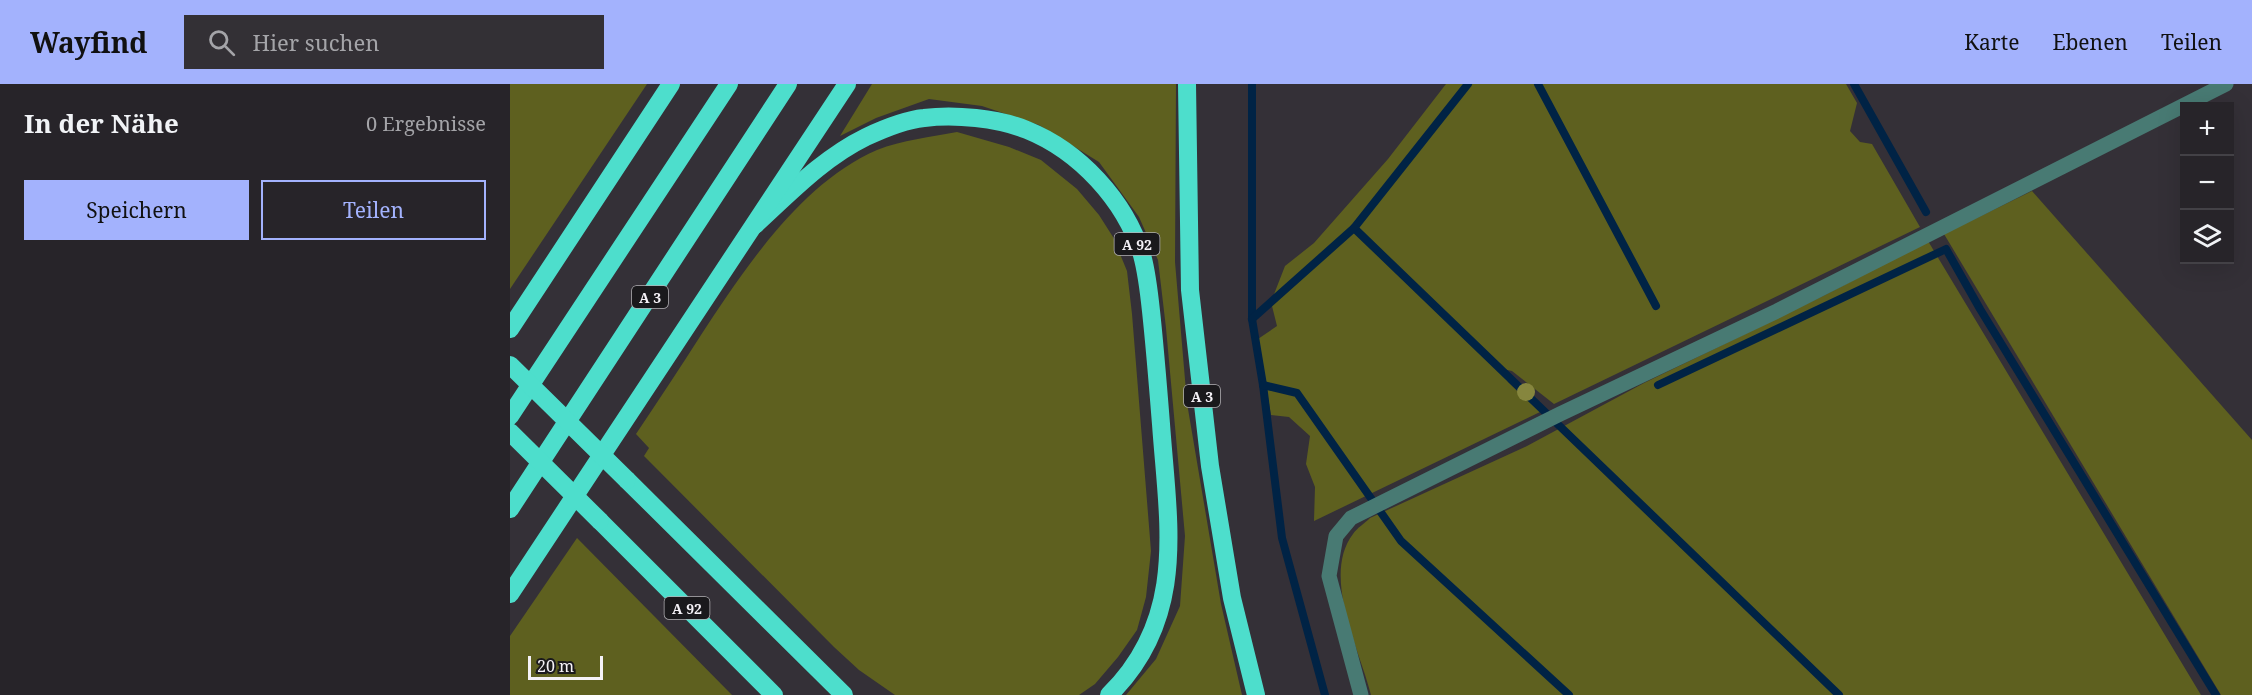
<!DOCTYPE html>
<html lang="de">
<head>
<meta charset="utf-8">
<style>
  body { margin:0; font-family:"Noto Serif",serif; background:#333035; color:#f1f3f6 }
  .controls { position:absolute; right:18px; top:18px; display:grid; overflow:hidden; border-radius:0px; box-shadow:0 6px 24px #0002 }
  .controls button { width:54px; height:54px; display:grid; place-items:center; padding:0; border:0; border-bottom:2px solid #434146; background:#272429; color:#f1f3f6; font:30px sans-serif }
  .scale { position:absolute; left:18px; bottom:15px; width:75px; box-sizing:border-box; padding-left:6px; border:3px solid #f5f2f7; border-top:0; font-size:16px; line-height:21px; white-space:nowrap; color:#f5f2f7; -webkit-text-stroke:4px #1a191c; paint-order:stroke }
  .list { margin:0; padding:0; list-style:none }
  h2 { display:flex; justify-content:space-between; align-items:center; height:78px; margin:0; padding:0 24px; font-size:26px }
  h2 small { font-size:20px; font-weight:400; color:#a4a4a8 }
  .actions { display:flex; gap:12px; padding:18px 24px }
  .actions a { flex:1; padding:14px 0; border:2px solid #a3b2fd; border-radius:0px; text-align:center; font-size:21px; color:#a3b2fd }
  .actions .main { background:#a3b2fd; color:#111 }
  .icon { flex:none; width:33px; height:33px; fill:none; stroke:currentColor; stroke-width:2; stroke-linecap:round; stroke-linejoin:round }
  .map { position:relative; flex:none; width:1742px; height:611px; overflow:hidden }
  header { display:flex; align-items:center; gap:36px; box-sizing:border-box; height:84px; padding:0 30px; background:#a3b2fd; color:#111 }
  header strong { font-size:28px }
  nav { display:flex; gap:33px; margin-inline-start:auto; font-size:21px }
  .search { width:420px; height:54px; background:#333035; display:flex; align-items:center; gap:15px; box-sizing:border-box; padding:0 21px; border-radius:0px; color:#a4a4a8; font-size:22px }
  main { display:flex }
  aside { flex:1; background:#272429 }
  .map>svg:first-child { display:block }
  .green { fill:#5e601f }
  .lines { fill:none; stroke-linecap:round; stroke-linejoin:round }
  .stream { stroke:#002345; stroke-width:8 }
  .minor { stroke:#487a73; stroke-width:15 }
  .highway { stroke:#4ddecc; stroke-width:18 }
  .highway-bridge { stroke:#4ddecc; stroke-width:18 }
  .tree { fill:#86863e }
  .labels { text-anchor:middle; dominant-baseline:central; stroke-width:6; stroke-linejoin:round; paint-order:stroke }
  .shield { fill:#1a191c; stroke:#b3b1b5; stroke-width:1.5 }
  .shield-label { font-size:14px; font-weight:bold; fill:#f5f2f7 }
</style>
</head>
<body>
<header>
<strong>Wayfind</strong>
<div class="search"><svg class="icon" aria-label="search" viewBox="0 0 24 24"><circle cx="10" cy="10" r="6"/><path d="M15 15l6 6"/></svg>Hier suchen</div>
<nav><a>Karte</a><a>Ebenen</a><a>Teilen</a></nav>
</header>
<main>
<aside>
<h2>In der Nähe<small>0 Ergebnisse</small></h2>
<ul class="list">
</ul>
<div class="actions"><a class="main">Speichern</a><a>Teilen</a></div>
</aside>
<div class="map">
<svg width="1742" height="611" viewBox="0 0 1742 611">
  <rect width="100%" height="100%" fill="#343037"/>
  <g class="green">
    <polygon points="0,0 137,0 0,205"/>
    <polygon points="362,0 666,0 665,178 677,319 711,520 732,611 616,611 646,575 670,522 675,452 656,244 648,176 629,133 589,78 529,41 472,22 419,15 366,34 330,52"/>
    <polygon points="936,0 1336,0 1347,19 1340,47 1350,58 1362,60 1410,143 1044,320 1002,287 993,285 998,298 1030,328 804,437 805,403 796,380 800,352 779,333 761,331 748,255 767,242 761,218 775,182 804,159 878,75"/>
    <path d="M447 48 499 63 531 76 567 105 589 131 603 153 617 187 622 230 641 467 636 513 627 546 608 573 585 600 569 611H385L349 586 324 563 134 372 139 364 126 350C148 317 170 284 191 251 235 184 291 99 367 66 392 56 421 53 447 48Z"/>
    <polygon points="1522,107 1742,356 1742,611 1711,611 1434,150"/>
    <path d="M1418 157 1691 611H861C850 566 811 492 843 450 847 444 855 439 860 434L1017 362 1134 299 1315 211Z"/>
    <polygon points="67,454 222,611 0,611 0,552"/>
  </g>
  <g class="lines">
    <g class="stream">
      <polyline points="742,0 742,235 753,301 772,454 815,611"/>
      <polyline points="1028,0 1146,222"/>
      <polyline points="1344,0 1416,128"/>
      <polyline points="844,144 1329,611"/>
      <polyline points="742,235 844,144 958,0"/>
      <polyline points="753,301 787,309 891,457 1059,611"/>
      <polyline points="1148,301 1436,165 1470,225 1706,611"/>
    </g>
    <polyline class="minor" points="851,611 819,492 826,452 841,434 1050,330 1267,227 1716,0"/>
    <g class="highway">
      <polyline points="677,0 680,206 700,382 722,514 746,611"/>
      <path d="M245 141C280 109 313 74 356 53 373 45 395 36 414 34 444 30 488 34 517 46 569 67 615 116 632 171 637 189 639 208 641 227 645 264 648 302 651 340 658 440 678 533 599 611"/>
      <polyline points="0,245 161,0"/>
      <polyline points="0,332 219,0"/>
      <polyline points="117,396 334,611"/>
      <polyline points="0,425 278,0"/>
      <polyline points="90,437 264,611"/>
      <polyline points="0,510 337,0"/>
    </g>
    <g class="highway-bridge">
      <polyline points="0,281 117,396"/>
      <polyline points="0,348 90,437"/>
    </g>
  </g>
  <circle class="tree" cx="1016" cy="308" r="9"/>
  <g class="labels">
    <g class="shield">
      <rect x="604.5" y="149" width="45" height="22" rx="4.5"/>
      <rect x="122" y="202" width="36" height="22" rx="4.5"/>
      <rect x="674" y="301" width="36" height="22" rx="4.5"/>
      <rect x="154.5" y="513" width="45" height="22" rx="4.5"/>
    </g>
    <g class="shield-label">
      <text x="627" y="160">A 92</text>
      <text x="140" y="213">A 3</text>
      <text x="692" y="312">A 3</text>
      <text x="177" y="524">A 92</text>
    </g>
  </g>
</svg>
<div class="controls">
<button>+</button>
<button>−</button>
<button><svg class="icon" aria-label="layers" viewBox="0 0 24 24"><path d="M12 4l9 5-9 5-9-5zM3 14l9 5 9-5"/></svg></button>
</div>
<div class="scale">20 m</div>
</div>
</main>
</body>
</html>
